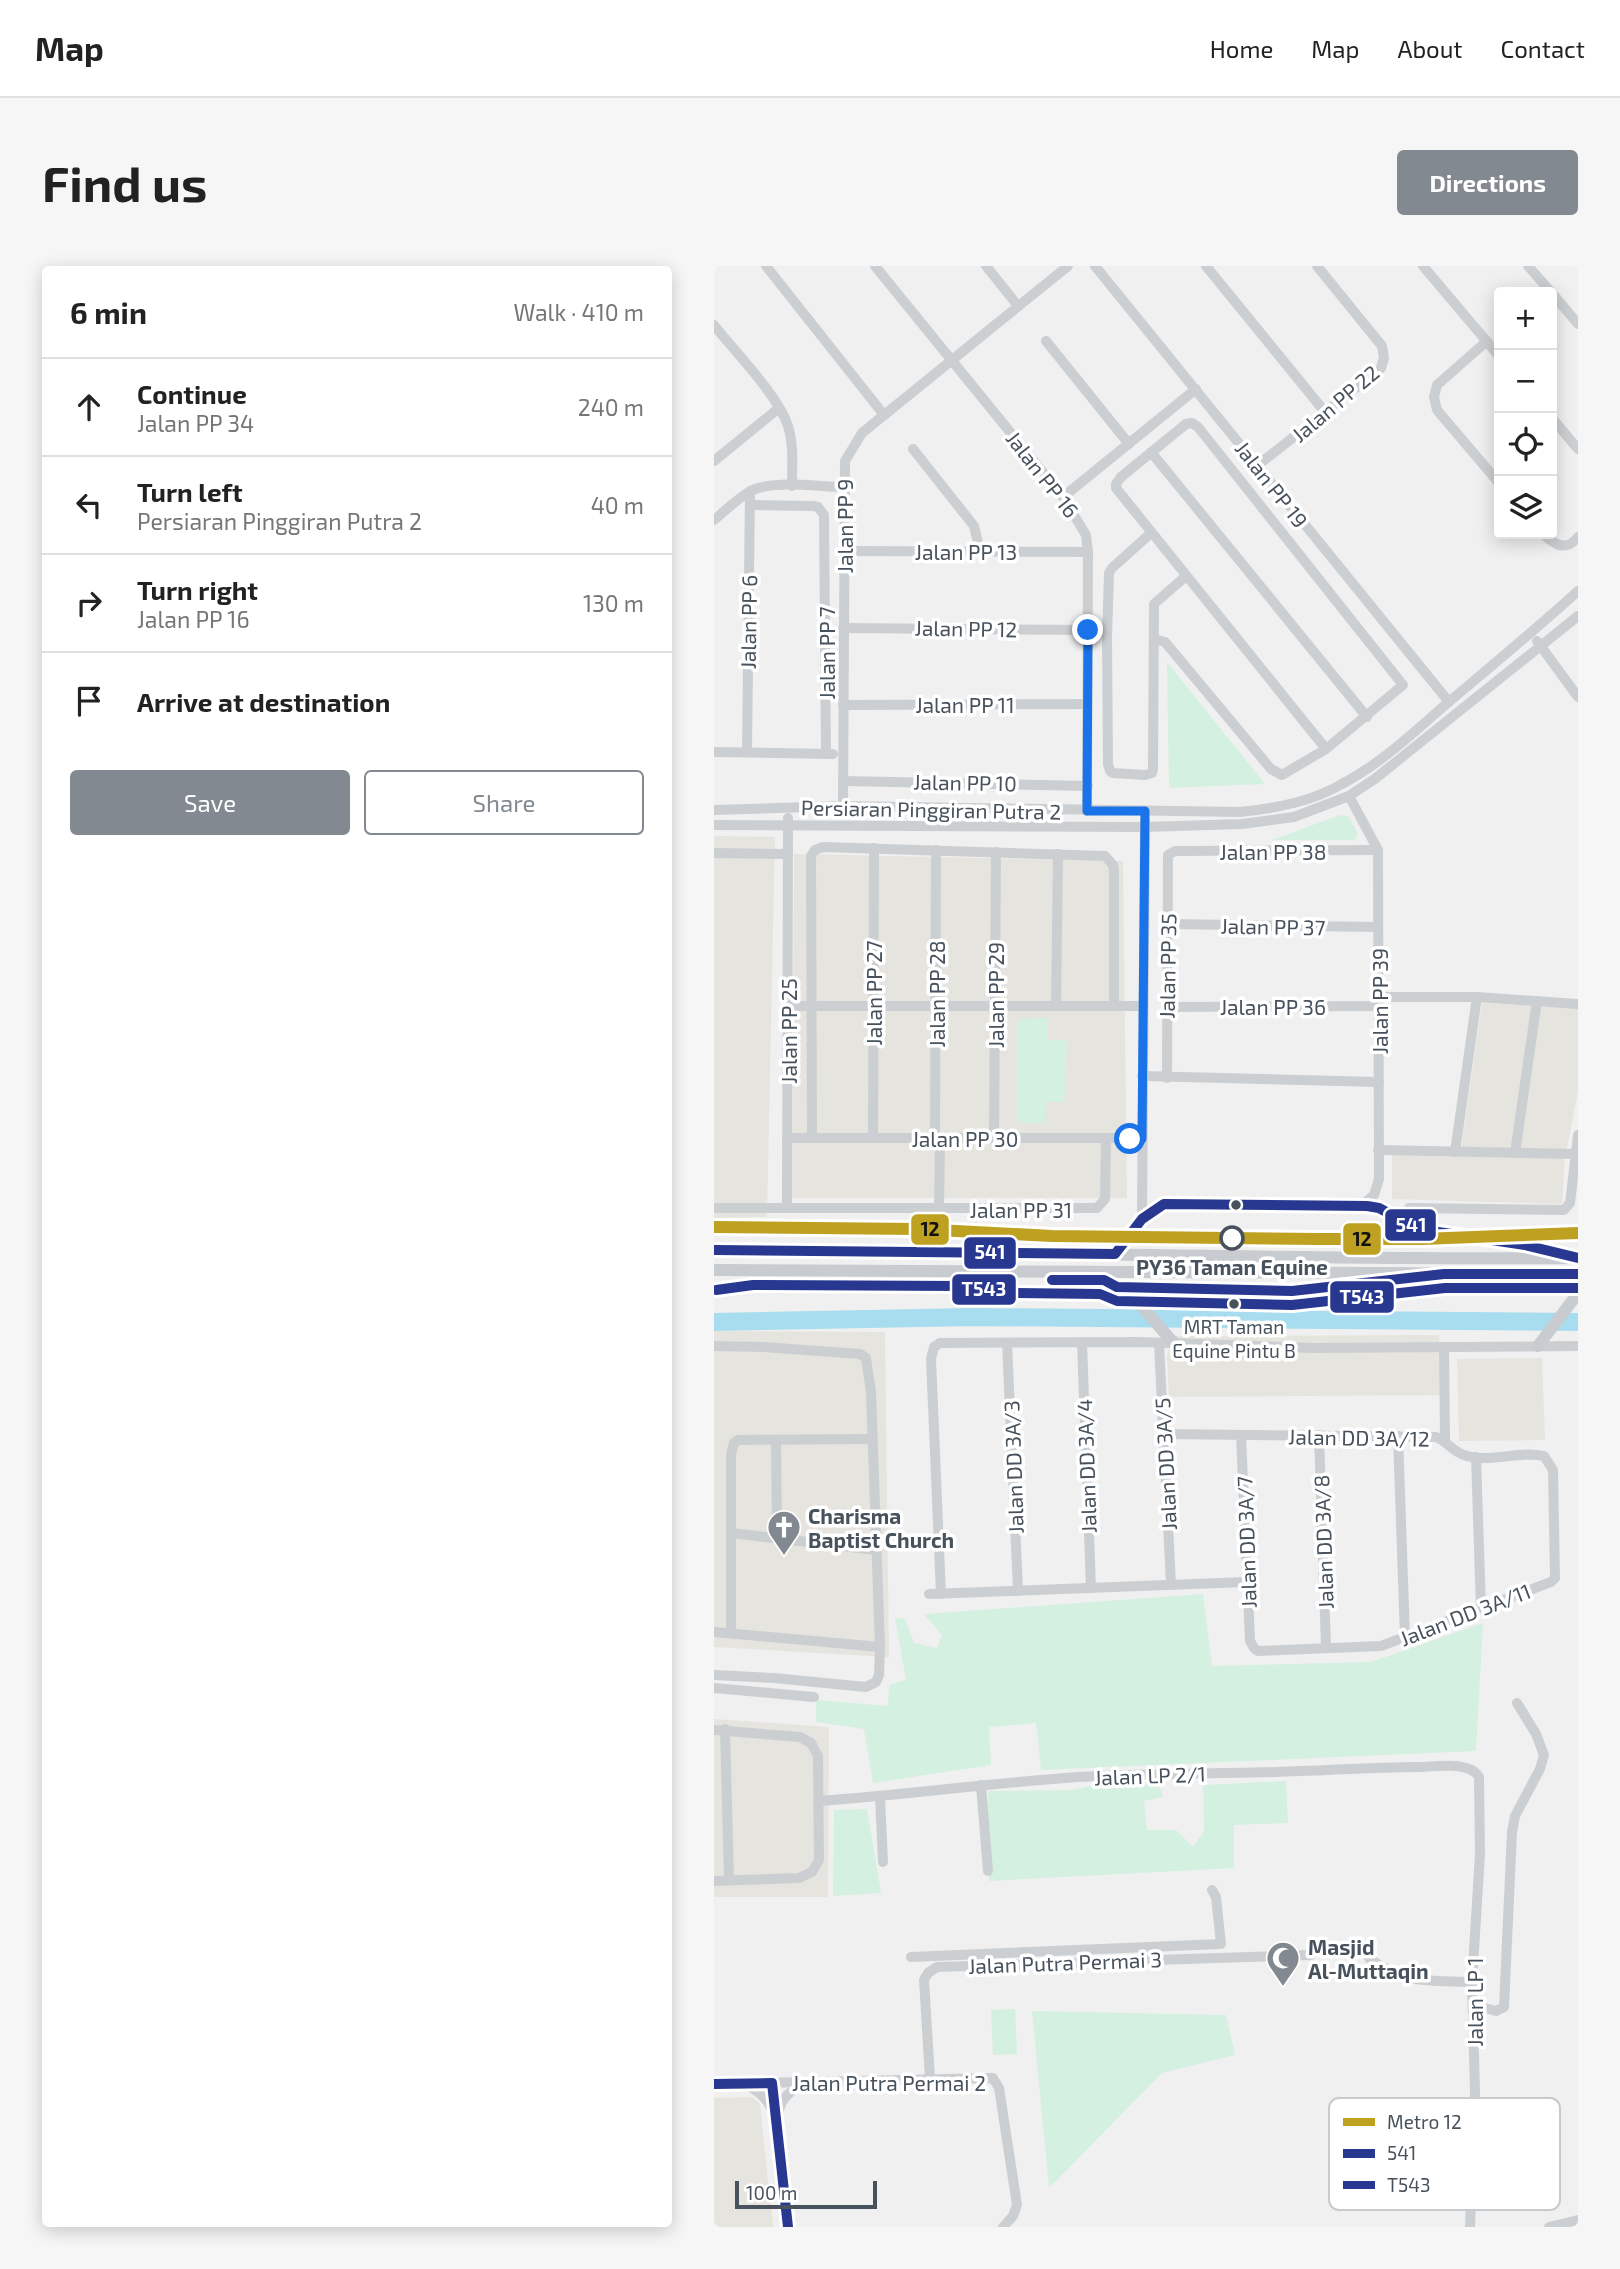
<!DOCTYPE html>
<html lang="en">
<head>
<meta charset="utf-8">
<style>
  body { margin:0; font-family:"Exo 2",sans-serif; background:#f6f6f6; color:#222 }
  .controls { position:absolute; right:21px; top:21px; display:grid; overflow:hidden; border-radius:7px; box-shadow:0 4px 18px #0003 }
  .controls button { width:63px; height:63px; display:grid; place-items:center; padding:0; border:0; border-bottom:2px solid #e0e0e0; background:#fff; color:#222; font:35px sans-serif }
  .scale { position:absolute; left:21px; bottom:18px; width:142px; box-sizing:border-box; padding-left:7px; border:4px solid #47525d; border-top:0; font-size:19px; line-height:24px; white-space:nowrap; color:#47525d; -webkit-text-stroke:5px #fff; paint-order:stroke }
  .stop { position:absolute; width:21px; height:21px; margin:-16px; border:5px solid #1a73e8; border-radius:50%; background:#fff }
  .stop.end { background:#1a73e8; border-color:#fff; box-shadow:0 2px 7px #0008 }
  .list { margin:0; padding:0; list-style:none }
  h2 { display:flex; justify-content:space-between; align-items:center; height:91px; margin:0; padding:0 28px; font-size:30px }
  h2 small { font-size:23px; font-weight:400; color:#767676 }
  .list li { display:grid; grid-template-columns:46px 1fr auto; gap:21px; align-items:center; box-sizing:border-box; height:98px; padding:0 28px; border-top:2px solid #e0e0e0 }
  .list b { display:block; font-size:26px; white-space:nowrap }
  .list p { margin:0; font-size:23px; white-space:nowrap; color:#767676 }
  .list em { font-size:23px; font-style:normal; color:#767676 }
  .actions { display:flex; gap:14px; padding:21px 28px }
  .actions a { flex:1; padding:16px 0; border:2px solid #828990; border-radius:7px; text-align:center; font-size:24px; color:#828990 }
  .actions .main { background:#828990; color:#fff }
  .icon { flex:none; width:38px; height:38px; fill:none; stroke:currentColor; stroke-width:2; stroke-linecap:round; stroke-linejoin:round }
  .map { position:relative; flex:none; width:864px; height:1961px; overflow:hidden; border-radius:7px }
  header { display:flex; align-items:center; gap:42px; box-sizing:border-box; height:98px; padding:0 35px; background:#fff; border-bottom:2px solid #e0e0e0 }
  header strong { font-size:33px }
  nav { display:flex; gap:38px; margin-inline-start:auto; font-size:24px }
  .intro { display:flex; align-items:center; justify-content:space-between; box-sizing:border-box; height:168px; padding:0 42px }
  h1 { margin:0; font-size:49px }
  .button { padding:18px 32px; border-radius:7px; background:#828990; color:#fff; font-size:24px; font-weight:700 }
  main { display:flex; gap:42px; padding:0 42px }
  aside { flex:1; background:#fff; border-radius:7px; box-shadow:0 4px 18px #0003 }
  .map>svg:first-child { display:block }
  .commercial { fill:#e5e4de }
  .green { fill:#d4f0e0 }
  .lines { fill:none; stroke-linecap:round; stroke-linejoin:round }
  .river { stroke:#a8dcef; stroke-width:18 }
  .minor { stroke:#cccfd1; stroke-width:10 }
  .major { stroke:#c8cbcf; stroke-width:12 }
  .bus-1-casing { stroke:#fff; stroke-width:16 }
  .bus-2-casing { stroke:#fff; stroke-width:16 }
  .bus-1 { stroke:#283890; stroke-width:10 }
  .bus-2 { stroke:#283890; stroke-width:10 }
  .metro-1-casing { stroke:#fff; stroke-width:18 }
  .metro-1 { stroke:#bfa121; stroke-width:12 }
  .route { stroke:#1a73e8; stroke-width:9 }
  .bus-dot { fill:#47525d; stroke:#fff; stroke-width:2.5 }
  .stop-dot { fill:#fff; stroke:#47525d; stroke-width:3.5 }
  .labels { text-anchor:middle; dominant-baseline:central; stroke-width:7; stroke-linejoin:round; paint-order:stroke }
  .bus-label { font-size:19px; fill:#47525d; stroke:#fff }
  .street-label { font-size:21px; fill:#47525d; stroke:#fff }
  .stop-label { font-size:21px; font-weight:bold; fill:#47525d; stroke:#fff }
  .poi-label { font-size:21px; font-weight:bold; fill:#47525d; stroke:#fff; text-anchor:start }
  .key { fill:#fff; stroke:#c8cbce; stroke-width:2 }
  .key-label { font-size:19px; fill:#47525d }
  .line-badge { stroke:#fff; stroke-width:2.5 }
  .badge-label { font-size:19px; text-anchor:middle; font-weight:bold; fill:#fff }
  .pale-badge-label { font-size:19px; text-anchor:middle; font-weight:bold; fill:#111 }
</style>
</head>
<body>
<header>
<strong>Map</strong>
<nav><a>Home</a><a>Map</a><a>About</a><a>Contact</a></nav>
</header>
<div class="intro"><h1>Find us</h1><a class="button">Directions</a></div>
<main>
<aside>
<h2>6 min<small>Walk · 410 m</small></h2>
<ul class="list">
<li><svg class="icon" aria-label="ahead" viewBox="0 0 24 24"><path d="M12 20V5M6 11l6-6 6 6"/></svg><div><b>Continue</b><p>Jalan PP 34</p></div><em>240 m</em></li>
<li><svg class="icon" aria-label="left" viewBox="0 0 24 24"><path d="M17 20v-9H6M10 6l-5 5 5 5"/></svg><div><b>Turn left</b><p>Persiaran Pinggiran Putra 2</p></div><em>40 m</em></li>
<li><svg class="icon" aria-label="right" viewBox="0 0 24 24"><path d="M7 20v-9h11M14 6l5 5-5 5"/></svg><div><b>Turn right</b><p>Jalan PP 16</p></div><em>130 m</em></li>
<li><svg class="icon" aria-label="arrive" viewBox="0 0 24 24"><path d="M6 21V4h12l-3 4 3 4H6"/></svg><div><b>Arrive at destination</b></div></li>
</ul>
<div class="actions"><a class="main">Save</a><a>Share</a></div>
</aside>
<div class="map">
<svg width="864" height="1961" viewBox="0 0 864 1961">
  <rect width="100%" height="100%" fill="#f1f0f0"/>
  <g class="commercial">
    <polygon points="0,570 61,571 53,951 0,952"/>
    <polygon points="80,588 409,595 413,932 78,932"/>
    <polygon points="768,737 864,742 864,825 851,892 848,938 678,933 678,889 746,891"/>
    <polygon points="0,1065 171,1066 175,1391 0,1381"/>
    <polygon points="725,1069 728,1129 455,1131 453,1089 462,1070"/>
    <polygon points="828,1092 831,1174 745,1175 743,1093"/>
    <polygon points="0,1453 115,1461 114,1631 0,1631"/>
    <polygon points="38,1831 46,1838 59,1961 0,1961 0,1832"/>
  </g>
  <g class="green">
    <polygon points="453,396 551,518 455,522"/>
    <polygon points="626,549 634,550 644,567 641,574 558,574"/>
    <polygon points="333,752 333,774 353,774 350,836 332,836 331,857 309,857 303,853 303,756 306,753"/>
    <polygon points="489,1328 498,1400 657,1396 769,1357 762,1485 327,1504 322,1457 275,1461 277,1499 159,1517 150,1463 102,1456 102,1434 174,1440 175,1419 192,1414 181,1352 191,1353 200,1377 223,1382 228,1369 210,1348"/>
    <polygon points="403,1515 444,1516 449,1531 430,1535 433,1564 462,1564 479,1581 490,1565 489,1519 572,1515 574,1557 520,1559 520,1602 275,1615 274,1525 357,1524"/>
    <polygon points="153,1543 167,1627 119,1630 120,1544"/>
    <polygon points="301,1743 303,1788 279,1789 277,1744"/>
    <polygon points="318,1745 512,1749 521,1789 448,1807 335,1922"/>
  </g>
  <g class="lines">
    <polyline class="river" points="0,1056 258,1051 864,1056"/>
    <g class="minor">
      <polyline points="52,0 170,149"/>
      <polyline points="161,0 349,231 372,269 374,286 373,545"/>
      <polyline points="272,0 304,40"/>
      <polyline points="381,0 735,436"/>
      <polyline points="492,0 611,146"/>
      <polyline points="709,0 785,90"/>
      <polyline points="814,0 837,26"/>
      <polyline points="838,27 864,58"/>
      <path d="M0 59C21 86 64 129 74 160 80 179 78 200 78 220"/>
      <polyline points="332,75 415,178"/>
      <polyline points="773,75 723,119 720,131 723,144 785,217"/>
      <polyline points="838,152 864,183"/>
      <polyline points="199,183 260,260 266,285"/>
      <polyline points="437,186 653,451"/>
      <polyline points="0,195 65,142"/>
      <polyline points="544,199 667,102 670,92 668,80 603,0"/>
      <polyline points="349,231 482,123"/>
      <polyline points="36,239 99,240 104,241 110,249 112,488"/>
      <path d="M0 254C11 245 23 233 35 226 56 213 105 221 130 221"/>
      <polyline points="437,267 398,302 395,307 393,371 394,498 396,505 399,507 431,509 438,507 439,503 440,338 472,310"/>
      <path d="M829 268C841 279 852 286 864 271"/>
      <polyline points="129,285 374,286"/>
      <polyline points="129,362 374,364"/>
      <polyline points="440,373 451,376 557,503 568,509 612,483 689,419 484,161 478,157 472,158 407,211 402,218 402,222 612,483"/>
      <polyline points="823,375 864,431"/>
      <polyline points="129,439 373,438"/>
      <polyline points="0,486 119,488"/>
      <polyline points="33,486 36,225"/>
      <polyline points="129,515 374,520"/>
      <polyline points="635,530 664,584 665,913 660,929 647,940"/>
      <polyline points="129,540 131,195 148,167 354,0"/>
      <path d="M0 544 129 540 526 546C562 542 597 536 628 518 666 498 698 468 730 440 775 402 820 365 864 325"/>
      <polyline points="0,559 431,561 528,558 580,551 635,530 662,512 864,350"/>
      <polyline points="0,587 74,588"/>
      <polyline points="454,658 664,661"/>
      <polyline points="665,731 763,731 864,738"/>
      <polyline points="74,740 429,740"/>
      <polyline points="342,740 344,588"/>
      <polyline points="453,741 665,740"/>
      <polyline points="428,810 665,816"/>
      <polyline points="453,812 454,589 461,585 664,584"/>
      <polyline points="73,872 428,872"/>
      <polyline points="98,872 97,590 101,584 109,581 391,590 399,599 400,606 400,740"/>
      <polyline points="159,872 160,582"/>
      <polyline points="221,872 222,584"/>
      <polyline points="280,872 282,586"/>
      <polyline points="664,884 861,888"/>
      <polyline points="741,886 763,731"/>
      <polyline points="801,887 823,735"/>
      <polyline points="0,942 383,942 391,933 392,872"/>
      <polyline points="73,942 74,552"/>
      <polyline points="225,942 226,872"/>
      <polyline points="695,942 850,944 856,937 864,869"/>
      <polyline points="428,952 431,555"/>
      <path d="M401 988C417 970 426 946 450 938L653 940 665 942 704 963 811 979 851 990"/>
      <polyline points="293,1077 304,1325"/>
      <polyline points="368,1077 377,1322"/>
      <polyline points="445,1078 457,1319"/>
      <polyline points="0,1080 49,1081 146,1088 152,1092 157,1126 166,1381 165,1409 162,1416 152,1421 60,1412 0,1409"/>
      <polyline points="730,1081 731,1174"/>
      <path d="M449 1168 722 1171C733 1175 739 1186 750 1189 775 1198 805 1184 830 1190L839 1204 841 1312 837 1316 667 1380 544 1385 540 1382 536 1375 527 1169"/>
      <polyline points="605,1169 612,1382"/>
      <polyline points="684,1170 691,1371"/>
      <polyline points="62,1174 63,1272"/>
      <polyline points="762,1191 767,1343"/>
      <polyline points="17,1267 162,1284"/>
      <polyline points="215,1328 532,1316"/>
      <polyline points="227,1328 217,1093 220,1081 226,1077 425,1076 598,1082 864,1080"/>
      <polyline points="0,1366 166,1381"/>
      <polyline points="17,1367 17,1188 20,1177 24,1174 158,1173"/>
      <polyline points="0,1422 100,1431"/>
      <polyline points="11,1463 15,1614"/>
      <polyline points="0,1464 86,1471 97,1477 104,1490 105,1594 98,1606 85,1612 0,1615"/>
      <polyline points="267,1519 274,1605"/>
      <polyline points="166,1531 169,1596"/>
      <path d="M104 1535C191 1529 277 1517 364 1511 430 1507 496 1508 561 1506 609 1505 657 1501 705 1501 722 1501 755 1494 765 1511L766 1588 758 1716 761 1825 756 1961"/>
      <polyline points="197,1691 507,1678 502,1631 498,1624"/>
      <path d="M655 1692C690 1719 717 1714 758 1716"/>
      <polyline points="759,1739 782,1745 790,1741 798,1566 801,1550 826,1503 830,1489 822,1468 803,1437"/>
      <polyline points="216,1813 210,1714 214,1707 223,1701 597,1689"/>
      <polyline points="58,1817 74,1961"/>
      <polyline points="0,1818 279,1812 285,1822 303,1939 299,1950 289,1961"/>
      <path d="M30 1818C43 1824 52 1831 58 1844"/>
      <path d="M64 1847C68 1830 77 1825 92 1816"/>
      <polyline points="835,1961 864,1954"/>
    </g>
    <g class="major">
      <path d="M0 984C288 985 576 994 864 992"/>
      <polyline points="0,1004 864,1008"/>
      <path d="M377 1014C418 1015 436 1054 462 1079"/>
      <polyline points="824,1080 864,1027"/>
    </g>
    <defs>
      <g id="bus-1">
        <polyline points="0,984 401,988 428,953 450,938 653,940 665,942 704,963 811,979 864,992"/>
        <polyline points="338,1014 390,1014 403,1021 578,1025 730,1008 864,1008"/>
        <polyline points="0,1818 58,1817 74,1961"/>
      </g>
      <polyline id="bus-2" points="2,1024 39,1019 244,1020 294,1027 386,1028 403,1035 578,1039 731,1022 864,1022"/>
    </defs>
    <use href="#bus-1" class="bus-1-casing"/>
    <use href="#bus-2" class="bus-2-casing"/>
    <use href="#bus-1" class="bus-1"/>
    <use href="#bus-2" class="bus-2"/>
    <defs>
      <polyline id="metro-1" points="0,961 204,963 338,970 605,973 708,973 864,967"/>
    </defs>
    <use href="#metro-1" class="metro-1-casing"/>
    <use href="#metro-1" class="metro-1"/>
  </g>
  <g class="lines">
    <polyline class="route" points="374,364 373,545 431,545 428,873 416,873"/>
  </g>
  <defs>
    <symbol id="church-pin" viewBox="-11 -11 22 30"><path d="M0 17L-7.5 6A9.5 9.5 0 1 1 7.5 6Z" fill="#828990" stroke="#fff"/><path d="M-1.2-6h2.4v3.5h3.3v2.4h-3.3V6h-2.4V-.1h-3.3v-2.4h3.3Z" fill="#fff"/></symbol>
    <symbol id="mosque-pin" viewBox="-11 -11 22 30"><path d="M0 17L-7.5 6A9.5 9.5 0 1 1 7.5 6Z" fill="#828990" stroke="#fff"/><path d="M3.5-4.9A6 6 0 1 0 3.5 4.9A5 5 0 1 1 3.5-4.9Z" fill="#fff"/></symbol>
  </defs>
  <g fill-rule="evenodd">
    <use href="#church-pin" x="51" y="1242" width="38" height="52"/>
    <use href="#mosque-pin" x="550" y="1673" width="38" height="52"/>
  </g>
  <g class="bus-dot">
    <circle cx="522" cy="939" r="6"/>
    <circle cx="520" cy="1038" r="6"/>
  </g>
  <circle class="stop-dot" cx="518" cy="972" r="11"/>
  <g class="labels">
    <g class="bus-label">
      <text x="520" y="1060">MRT Taman<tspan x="520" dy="24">Equine Pintu B</tspan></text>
    </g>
    <g class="street-label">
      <text transform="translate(621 137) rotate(-40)">Jalan PP 22</text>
      <text transform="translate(329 208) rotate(52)">Jalan PP 16</text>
      <text transform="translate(558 218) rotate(52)">Jalan PP 19</text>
      <text transform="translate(130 260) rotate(-90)">Jalan PP 9</text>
      <text x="252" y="285">Jalan PP 13</text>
      <text transform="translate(34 356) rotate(-89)">Jalan PP 6</text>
      <text transform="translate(252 362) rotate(1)">Jalan PP 12</text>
      <text transform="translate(112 387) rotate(-90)">Jalan PP 7</text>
      <text x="251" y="438">Jalan PP 11</text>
      <text transform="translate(251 516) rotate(1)">Jalan PP 10</text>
      <text transform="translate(217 543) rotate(1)">Persiaran Pinggiran Putra 2</text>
      <text x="559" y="585">Jalan PP 38</text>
      <text transform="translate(559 660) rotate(1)">Jalan PP 37</text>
      <text transform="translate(453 700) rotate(-89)">Jalan PP 35</text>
      <text transform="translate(159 727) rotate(-90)">Jalan PP 27</text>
      <text transform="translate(222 728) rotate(-90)">Jalan PP 28</text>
      <text transform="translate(281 729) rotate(-90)">Jalan PP 29</text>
      <text transform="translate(665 735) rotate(-90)">Jalan PP 39</text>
      <text x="559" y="740">Jalan PP 36</text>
      <text transform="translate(74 765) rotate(-90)">Jalan PP 25</text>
      <text x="251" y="872">Jalan PP 30</text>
      <text x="307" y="943">Jalan PP 31</text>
      <text transform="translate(645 1171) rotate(1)">Jalan DD 3A/12</text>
      <text transform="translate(451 1198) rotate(-93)">Jalan DD 3A/5</text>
      <text transform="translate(372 1200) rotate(-92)">Jalan DD 3A/4</text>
      <text transform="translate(299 1201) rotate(-92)">Jalan DD 3A/3</text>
      <text transform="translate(532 1276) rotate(-92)">Jalan DD 3A/7</text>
      <text transform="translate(609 1276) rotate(-92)">Jalan DD 3A/8</text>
      <text transform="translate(751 1348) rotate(-21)">Jalan DD 3A/11</text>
      <text transform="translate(436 1509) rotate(-2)">Jalan LP 2/1</text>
      <text transform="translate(351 1696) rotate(-2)">Jalan Putra Permai 3</text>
      <text transform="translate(760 1736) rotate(-90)">Jalan LP 1</text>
      <text x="175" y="1816">Jalan Putra Permai 2</text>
    </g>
    <g class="stop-label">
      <text x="518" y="1000">PY36 Taman Equine</text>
    </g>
    <g class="poi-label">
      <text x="94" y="1249">Charisma<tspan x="94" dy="24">Baptist Church</tspan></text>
      <text x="594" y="1680">Masjid<tspan x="594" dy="24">Al-Muttaqin</tspan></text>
    </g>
  </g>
  <rect x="615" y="1832" width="231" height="112" rx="10" class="key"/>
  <rect x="629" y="1852" width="32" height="8" fill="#bfa121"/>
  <rect x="629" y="1883" width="32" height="9" fill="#283890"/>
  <rect x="629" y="1915" width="32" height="8" fill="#283890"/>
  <g class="key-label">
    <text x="673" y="1863">Metro 12</text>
    <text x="673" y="1894">541</text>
    <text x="673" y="1926">T543</text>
  </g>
  <g class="line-badge">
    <rect x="670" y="942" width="53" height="34" rx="7" fill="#283890"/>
    <rect x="196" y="947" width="40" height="33" rx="7" fill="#bfa121"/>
    <rect x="628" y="956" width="40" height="34" rx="7" fill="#bfa121"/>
    <rect x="249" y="970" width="54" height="34" rx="7" fill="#283890"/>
    <rect x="237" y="1007" width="66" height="33" rx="7" fill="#283890"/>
    <rect x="615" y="1014" width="66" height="34" rx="7" fill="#283890"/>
  </g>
  <g class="badge-label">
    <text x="697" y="966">541</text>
    <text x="276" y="993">541</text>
    <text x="270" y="1030">T543</text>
    <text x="648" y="1038">T543</text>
  </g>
  <g class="pale-badge-label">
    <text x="216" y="970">12</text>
    <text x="648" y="980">12</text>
  </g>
</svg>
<div class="controls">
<button>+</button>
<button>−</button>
<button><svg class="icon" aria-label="locate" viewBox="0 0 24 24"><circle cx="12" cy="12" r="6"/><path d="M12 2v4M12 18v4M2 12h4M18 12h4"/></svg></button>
<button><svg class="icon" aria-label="layers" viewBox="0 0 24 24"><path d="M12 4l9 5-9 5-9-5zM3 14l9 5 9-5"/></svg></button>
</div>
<div class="scale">100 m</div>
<div class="stop" style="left:416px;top:873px"></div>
<div class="stop end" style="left:374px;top:364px"></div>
</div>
</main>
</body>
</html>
